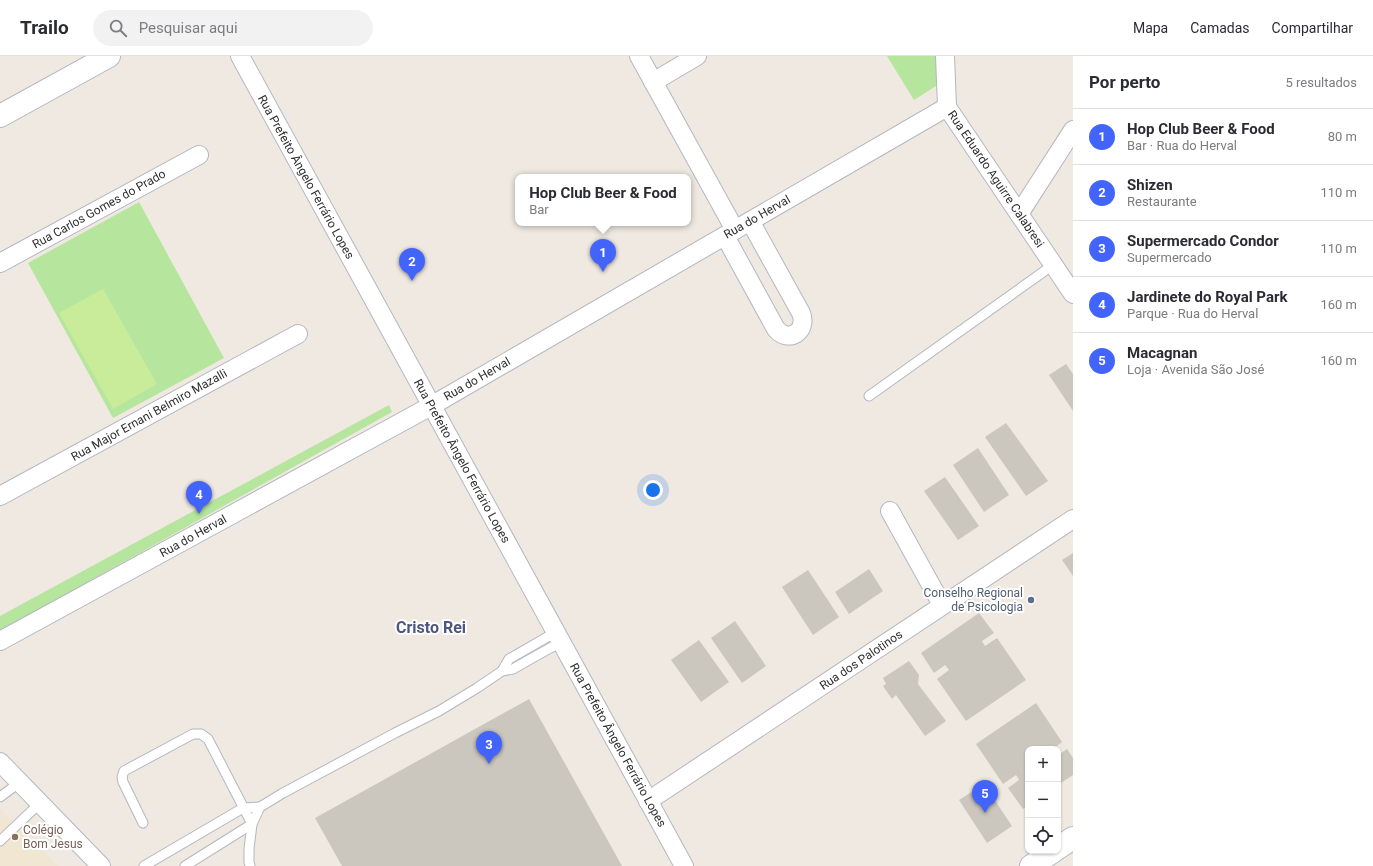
<!DOCTYPE html>
<html lang="pt">
<head>
<meta charset="utf-8">
<style>
  body { margin:0; font-family:Roboto,sans-serif; background:#f2f2f3; color:#2b2b33 }
  .controls { position:absolute; right:12px; bottom:12px; display:grid; overflow:hidden; border-radius:8px; box-shadow:0 1px 3px #0004 }
  .controls button { width:36px; height:36px; display:grid; place-items:center; padding:0; border:0; border-bottom:1px solid #e1e1e2; background:#fff; color:#2b2b33; font:20px sans-serif }
  .you { position:absolute; left:653px; top:434px; width:14px; height:14px; margin:-10px; border:3px solid #fff; border-radius:50%; background:#1a73e8; box-shadow:0 0 0 6px #1a73e833 }
  .badge { display:grid; place-items:center; width:26px; height:26px; border-radius:50%; background:#4264fb; color:#fff; font-size:13px; font-weight:700 }
  .pin { position:absolute; translate:-50% -33px; filter:drop-shadow(0 1px 2px #0008) }
  .pin::after { content:''; position:absolute; top:21px; width:14px; height:12px; background:inherit; clip-path:polygon(0 0,100% 0,50% 100%) }
  .popup { position:absolute; left:515px; top:118px; width:176px; height:52px; box-sizing:border-box; display:grid; place-content:center; border-radius:8px; background:#fff; filter:drop-shadow(0 1px 3px #0005); font-size:13px; white-space:nowrap; color:#7c7c81 }
  .popup b { font-size:15px; color:#2b2b33 }
  .popup::after { content:''; position:absolute; left:50%; top:100%; margin-left:-8px; border:8px solid transparent; border-top-color:#fff }
  .list { margin:0; padding:0; list-style:none }
  h2 { display:flex; justify-content:space-between; align-items:center; height:52px; margin:0; padding:0 16px; font-size:17px }
  h2 small { font-size:13px; font-weight:400; color:#7c7c81 }
  .list li { display:grid; grid-template-columns:26px 1fr auto; gap:12px; align-items:center; box-sizing:border-box; height:56px; padding:0 16px; border-top:1px solid #e1e1e2 }
  .list b { display:block; font-size:15px; white-space:nowrap }
  .list p { margin:0; font-size:13px; white-space:nowrap; color:#7c7c81 }
  .list em { font-size:13px; font-style:normal; color:#7c7c81 }
  .icon { flex:none; width:22px; height:22px; fill:none; stroke:currentColor; stroke-width:2; stroke-linecap:round; stroke-linejoin:round }
  .map { position:relative; flex:none; width:1073px; height:810px; overflow:hidden }
  header { display:flex; align-items:center; gap:24px; box-sizing:border-box; height:56px; padding:0 20px; background:#fff; border-bottom:1px solid #e1e1e2 }
  header strong { font-size:19px }
  nav { display:flex; gap:22px; margin-inline-start:auto; font-size:14px }
  .search { width:280px; height:36px; background:#f2f2f3; display:flex; align-items:center; gap:10px; box-sizing:border-box; padding:0 14px; border-radius:22px; color:#7c7c81; font-size:15px }
  main { display:flex }
  aside { flex:1; background:#fff }
  .map>svg:first-child { display:block }
  .education { fill:#f0e6d1 }
  .green { fill:#b6e59e }
  .pitch { fill:#c9ec9a }
  .building { fill:#cbc7bf }
  .lines { fill:none; stroke-linecap:round; stroke-linejoin:round }
  .service-casing { stroke:#b4b7c1; stroke-width:11 }
  .minor-casing { stroke:#b4b7c1; stroke-width:20 }
  .tertiary-casing { stroke:#b4b7c1; stroke-width:24 }
  .service { stroke:#fff; stroke-width:9 }
  .minor { stroke:#fff; stroke-width:18 }
  .tertiary { stroke:#fff; stroke-width:22 }
  .service-dot { fill:#5c6f8a; stroke:#fff; stroke-width:1.5 }
  .education-dot { fill:#8d6e63; stroke:#fff; stroke-width:1.5 }
  .labels { text-anchor:middle; dominant-baseline:central; stroke-width:4; stroke-linejoin:round; paint-order:stroke }
  .street-label { font-size:12px; fill:#2e2e2e; stroke:#fff }
  .service-label { font-size:12px; fill:#4e5e75; stroke:#fff; text-anchor:end }
  .education-label { font-size:12px; fill:#785e54; stroke:#fff; text-anchor:start }
  .district-label { font-size:16px; font-weight:bold; fill:#4d5680; stroke:#fff }
</style>
</head>
<body>
<header>
<strong>Trailo</strong>
<div class="search"><svg class="icon" aria-label="search" viewBox="0 0 24 24"><circle cx="10" cy="10" r="6"/><path d="M15 15l6 6"/></svg>Pesquisar aqui</div>
<nav><a>Mapa</a><a>Camadas</a><a>Compartilhar</a></nav>
</header>
<main>
<div class="map">
<svg width="1073" height="810" viewBox="0 0 1073 810">
  <rect width="100%" height="100%" fill="#efe9e1"/>
  <polygon class="education" points="0,753 58,810 0,810"/>
  <g class="green">
    <polygon points="887,0 936,0 936,30 914,44"/>
    <polygon points="139,146 224,302 113,362 28,207"/>
    <polygon points="389,349 392,356 0,575 0,560"/>
  </g>
  <polygon class="pitch" points="103,233 157,328 113,353 59,257"/>
  <g class="building">
    <polygon points="1066,308 1073,318 1073,355 1049,319"/>
    <polygon points="1006,367 1048,425 1026,440 985,381"/>
    <polygon points="978,392 1009,439 984,456 953,409"/>
    <polygon points="945,421 979,470 958,484 924,435"/>
    <polygon points="1073,497 1073,520 1062,504"/>
    <polygon points="869,513 883,535 849,558 835,536"/>
    <polygon points="808,514 839,561 813,579 782,531"/>
    <polygon points="979,557 994,577 982,585 985,590 997,582 1026,624 966,665 937,623 949,614 945,609 934,617 921,597"/>
    <polygon points="735,565 766,610 742,627 711,582"/>
    <polygon points="699,584 729,626 701,646 671,604"/>
    <polygon points="909,605 919,619 918,628 946,665 925,680 896,639 892,643 883,630 886,628 883,622"/>
    <polygon points="529,643 622,810 342,810 315,762"/>
    <polygon points="1036,647 1062,686 1053,693 1028,693 1028,750 1023,753 1008,732 1019,724 1016,719 1003,728 976,688"/>
    <polygon points="1067,693 1073,702 1073,719 1058,729 1058,699"/>
    <polygon points="984,728 1012,770 987,787 959,744"/>
  </g>
  <g class="lines">
    <defs>
      <g id="service">
        <polyline points="869,340 1053,209"/>
        <polyline points="502,615 513,613 534,601 561,586"/>
        <polyline points="0,741 20,726"/>
        <polyline points="143,767 123,726 122,721 124,715 193,678 201,678 208,683 252,768 249,793 249,806 250,810"/>
        <polyline points="0,785 40,747"/>
        <polyline points="144,810 243,752 260,751 283,737 395,677 439,655 477,632 502,615 509,603 556,576"/>
        <polyline points="185,810 252,768 260,751"/>
      </g>
      <g id="minor">
        <polyline points="240,0 684,810"/>
        <polyline points="639,0 735,174"/>
        <polyline points="945,0 947,51 1073,238"/>
        <polyline points="653,26 697,0"/>
        <polyline points="1019,158 1073,74"/>
        <path d="M725 180 776 273C789 288 808 275 801 257L750 165"/>
        <polyline points="0,207 199,99"/>
        <polyline points="0,440 298,278"/>
        <polyline points="890,455 942,549"/>
        <polyline points="0,585 431,350 947,51"/>
        <polyline points="0,706 101,810"/>
        <polyline points="648,745 1073,463"/>
      </g>
      <g id="tertiary">
        <polyline points="0,60 109,0"/>
        <polyline points="1058,792 1073,782"/>
        <polyline points="1031,810 1054,795"/>
      </g>
    </defs>
    <use href="#service" class="service-casing"/>
    <use href="#minor" class="minor-casing"/>
    <use href="#tertiary" class="tertiary-casing"/>
    <use href="#service" class="service"/>
    <use href="#minor" class="minor"/>
    <use href="#tertiary" class="tertiary"/>
  </g>
  <circle class="service-dot" cx="1031" cy="544" r="4"/>
  <circle class="education-dot" cx="15" cy="781" r="4"/>
  <g class="labels">
    <g class="street-label">
      <text transform="translate(306 121) rotate(61)">Rua Prefeito Ângelo Ferrário Lopes</text>
      <text transform="translate(996 123) rotate(56)">Rua Eduardo Aguirre Calabresi</text>
      <text transform="translate(99 153) rotate(-29)">Rua Carlos Gomes do Prado</text>
      <text transform="translate(757 161) rotate(-30)">Rua do Herval</text>
      <text transform="translate(477 323) rotate(-30)">Rua do Herval</text>
      <text transform="translate(149 359) rotate(-29)">Rua Major Ernani Belmiro Mazalli</text>
      <text transform="translate(462 405) rotate(61)">Rua Prefeito Ângelo Ferrário Lopes</text>
      <text transform="translate(193 480) rotate(-29)">Rua do Herval</text>
      <text transform="translate(861 604) rotate(-34)">Rua dos Palotinos</text>
      <text transform="translate(618 689) rotate(61)">Rua Prefeito Ângelo Ferrário Lopes</text>
    </g>
    <g class="service-label">
      <text x="1023" y="537">Conselho Regional<tspan x="1023" dy="14">de Psicologia</tspan></text>
    </g>
    <g class="education-label">
      <text x="23" y="774">Colégio<tspan x="23" dy="14">Bom Jesus</tspan></text>
    </g>
    <g class="district-label">
      <text x="431" y="571">Cristo Rei</text>
    </g>
  </g>
</svg>
<div class="controls">
<button>+</button>
<button>−</button>
<button><svg class="icon" aria-label="locate" viewBox="0 0 24 24"><circle cx="12" cy="12" r="6"/><path d="M12 2v4M12 18v4M2 12h4M18 12h4"/></svg></button>
</div>
<div class="you"></div>
<div class="pin badge" style="left:603px;top:216px">1</div>
<div class="popup"><b>Hop Club Beer &amp; Food</b>Bar</div>
<div class="pin badge" style="left:412px;top:225px">2</div>
<div class="pin badge" style="left:489px;top:708px">3</div>
<div class="pin badge" style="left:199px;top:458px">4</div>
<div class="pin badge" style="left:985px;top:757px">5</div>
</div>
<aside>
<h2>Por perto<small>5 resultados</small></h2>
<ul class="list">
<li><span class="badge">1</span><div><b>Hop Club Beer &amp; Food</b><p>Bar · Rua do Herval</p></div><em>80 m</em></li>
<li><span class="badge">2</span><div><b>Shizen</b><p>Restaurante</p></div><em>110 m</em></li>
<li><span class="badge">3</span><div><b>Supermercado Condor</b><p>Supermercado</p></div><em>110 m</em></li>
<li><span class="badge">4</span><div><b>Jardinete do Royal Park</b><p>Parque · Rua do Herval</p></div><em>160 m</em></li>
<li><span class="badge">5</span><div><b>Macagnan</b><p>Loja · Avenida São José</p></div><em>160 m</em></li>
</ul>
</aside>
</main>
</body>
</html>
